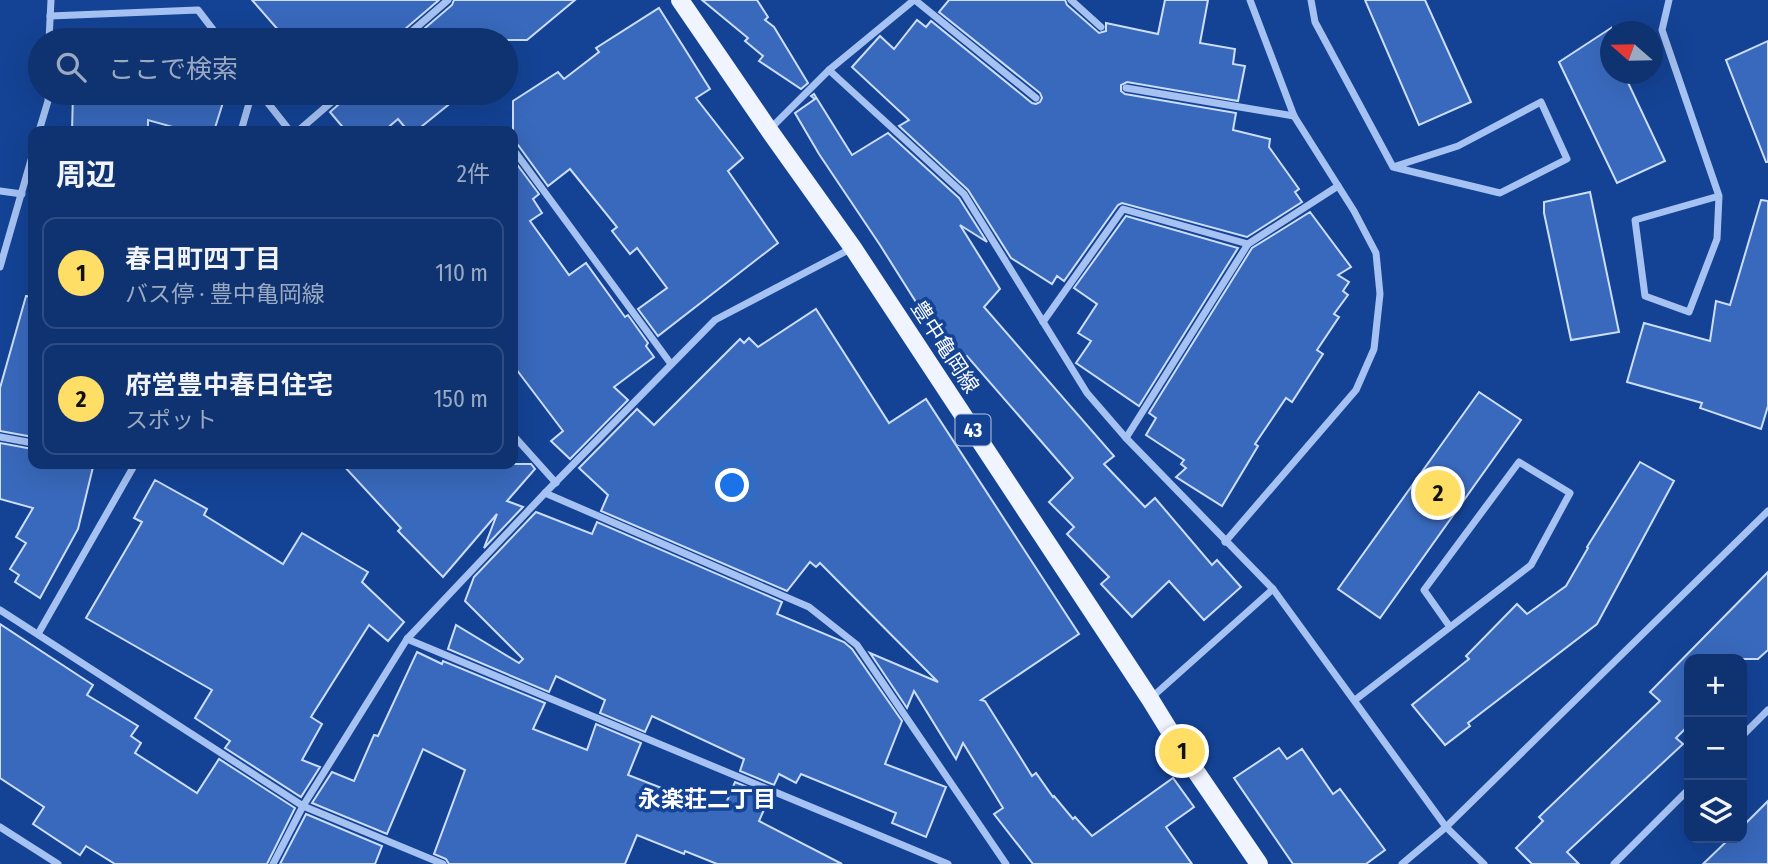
<!DOCTYPE html>
<html lang="ja">
<head>
<meta charset="utf-8">
<style>
  body { margin:0; font-family:"Fira Sans Condensed","Noto Sans JP",sans-serif; background:#1d3e78; color:#f1f3f6 }
  .controls { position:absolute; right:21px; bottom:21px; display:grid; overflow:hidden; border-radius:14px; box-shadow:0 7px 28px #0002 }
  .controls button { width:63px; height:63px; display:grid; place-items:center; padding:0; border:0; border-bottom:2px solid #2f4d83; background:#0f3270; color:#f1f3f6; font:35px sans-serif }
  .compass { position:absolute; left:1600px; top:21px; width:63px; height:63px; border-radius:50%; background:#0f3270; box-shadow:0 7px 28px #0002; rotate:290deg }
  .you { position:absolute; left:733px; top:486px; width:24px; height:24px; margin:-18px; border:5px solid #fff; border-radius:50%; background:#1a73e8; box-shadow:0 0 0 10px #1a73e833 }
  .badge { display:grid; place-items:center; width:46px; height:46px; border-radius:50%; background:#ffde66; color:#111; font-size:23px; font-weight:700 }
  .pin { position:absolute; translate:-50% -50%; border:4px solid #fff; box-shadow:0 2px 7px #0006 }
  .list { margin:0; padding:0; list-style:none }
  h2 { display:flex; justify-content:space-between; align-items:center; height:91px; margin:0; padding:0 28px; font-size:30px }
  h2 small { font-size:23px; font-weight:400; color:#9baac3 }
  .list li { display:grid; grid-template-columns:46px 1fr auto; gap:21px; align-items:center; box-sizing:border-box; height:112px; margin:0 14px 14px; padding:0 14px; border:2px solid #2f4d83; border-radius:14px }
  .list b { display:block; font-size:26px; white-space:nowrap }
  .list p { margin:0; font-size:23px; white-space:nowrap; color:#9baac3 }
  .list em { font-size:23px; font-style:normal; color:#9baac3 }
  .icon { flex:none; width:38px; height:38px; fill:none; stroke:currentColor; stroke-width:2; stroke-linecap:round; stroke-linejoin:round }
  .map { position:relative; flex:none; width:1768px; height:864px; overflow:hidden }
  .search { position:absolute; background:#0f3270; box-shadow:0 7px 28px #0002; left:28px; top:28px; width:490px; height:77px; display:flex; align-items:center; gap:18px; box-sizing:border-box; padding:0 24px; border-radius:38px; color:#9baac3; font-size:26px }
  .panel { position:absolute; background:#0f3270; box-shadow:0 7px 28px #0002; left:28px; top:126px; width:490px; height:343px; border-radius:14px }
  .map>svg:first-child { display:block }
  .building { fill:#3969bc; stroke:#ccdefc; stroke-width:2 }
  .lines { fill:none; stroke-linecap:round; stroke-linejoin:round }
  .street { stroke:#a5c2f2; stroke-width:7 }
  .primary { stroke:#f0f4ff; stroke-width:18 }
  .labels { text-anchor:middle; dominant-baseline:central; stroke-width:7; stroke-linejoin:round; paint-order:stroke }
  .shield { fill:#144395; stroke:#b8c7df; stroke-width:2 }
  .shield-label { font-size:19px; font-weight:bold; fill:#fff }
  .street-label { font-size:21px; fill:#fff; stroke:#144395 }
  .neighbourhood-label { font-size:23px; font-weight:bold; fill:#fff; stroke:#144395 }
</style>
</head>
<body>
<div class="map">
<svg width="1768" height="864" viewBox="0 0 1768 864">
  <rect width="100%" height="100%" fill="#144395"/>
  <g class="building">
    <polygon points="252,0 439,0 398,35 396,40 287,40"/>
    <polygon points="454,0 575,0 527,40 411,40 452,5"/>
    <polygon points="702,0 757,0 768,17 765,20 774,27 808,83 801,89 759,61 763,56 745,41 748,38"/>
    <polygon points="949,0 1065,0 1067,5 1099,33 1106,31 1106,23 1158,34 1165,0 1208,0 1200,43 1235,49 1233,64 1245,66 1238,101 1127,82 1121,85 1121,91 1125,94 1236,113 1233,130 1270,139 1269,147 1299,189 1295,192 1302,202 1247,237 1122,203 1118,205 1064,281 1057,276 1052,284 1011,258 968,190 899,126 909,120 852,67 880,36 894,49 917,20 926,27 931,21 1032,103 1036,104 1040,102 1042,98 1040,93 939,12"/>
    <polygon points="1365,0 1425,0 1471,102 1419,125"/>
    <polygon points="659,8 710,89 696,98 743,158 728,171 778,243 658,336 638,309 667,288 637,248 630,254 612,231 617,227 570,169 548,186 518,145 513,143 513,101 558,72 564,79 599,52 596,48"/>
    <polygon points="1611,28 1611,74 1624,74 1665,161 1617,183 1559,62"/>
    <polygon points="1768,41 1768,162 1766,162 1726,60"/>
    <polygon points="73,93 226,93 214,131 187,131 148,120 148,131 72,131"/>
    <polygon points="348,93 463,93 416,131 408,131 398,119 384,131 346,131 330,112 346,98"/>
    <polygon points="814,94 852,155 888,133 959,198 987,242 960,225 1000,289 984,307 1114,456 1104,464 1145,507 1155,498 1212,565 1217,560 1241,587 1204,620 1169,581 1132,617 1101,584 1109,577 1067,534 1074,527 1049,502 1073,478 967,356 955,364 880,245 819,154 795,113 815,99 811,96"/>
    <polygon points="513,159 539,194 533,199 542,213 530,221 569,275 586,263 625,317 628,315 648,343 646,346 654,357 614,387 628,400 570,459 551,441 563,431 513,365"/>
    <polygon points="1590,192 1619,332 1571,340 1544,213 1544,202"/>
    <polygon points="1761,200 1768,201 1768,406 1761,429 1700,408 1702,403 1627,382 1644,323 1710,341 1716,301 1730,305"/>
    <polygon points="1310,212 1351,267 1338,275 1349,282 1343,291 1348,295 1334,314 1339,317 1317,350 1323,354 1292,402 1286,398 1255,444 1258,446 1222,506 1176,477 1186,468 1181,464 1184,460 1146,435 1156,418 1149,413 1252,248"/>
    <polygon points="1126,216 1238,248 1139,406 1076,363 1091,341 1078,333 1097,304 1074,288"/>
    <polygon points="26,296 33,297 33,437 0,431 0,388"/>
    <polygon points="816,309 889,423 926,399 1079,634 981,700 985,701 1032,776 1036,773 1053,797 1054,796 1073,819 1075,817 1092,836 1173,778 1194,807 1166,827 1192,864 1033,864 994,814 1003,808 963,743 956,759 914,691 907,708 870,653 938,682 820,563 816,567 810,562 787,591 601,511 608,495 579,468 637,409 654,425 740,339 744,343 749,338 758,347"/>
    <polygon points="1479,392 1521,420 1380,618 1338,589"/>
    <polygon points="0,443 33,449 33,464 78,464 93,467 78,529 40,598 15,582 19,575 10,569 26,543 16,537 33,508 0,499"/>
    <polygon points="1640,462 1674,481 1597,624 1468,723 1470,726 1445,745 1412,705 1469,659 1466,656 1517,604 1527,614 1566,586 1588,548 1587,547"/>
    <polygon points="342,464 531,464 535,469 507,501 523,507 484,548 497,514 443,577 398,531 401,528"/>
    <polygon points="155,480 207,509 204,515 283,564 302,533 368,572 362,582 404,622 388,641 369,625 311,717 322,724 302,760 320,767 301,797 225,748 230,741 195,718 212,690 86,618 142,522 134,518"/>
    <polygon points="536,512 592,534 597,522 782,602 777,614 844,642 852,649 902,721 885,764 946,787 926,837 892,823 896,813 801,774 796,783 779,774 774,785 740,771 744,759 652,716 645,732 600,713 605,700 556,676 549,692 448,649 456,625 519,663 523,659 465,601 474,577"/>
    <polygon points="1768,572 1768,650 1758,659 1689,659 1689,725 1676,738 1683,744 1567,852 1579,864 1532,864 1516,848 1543,821 1539,817 1660,701 1650,692"/>
    <polygon points="0,624 93,685 87,695 138,726 131,736 141,743 135,753 197,793 219,759 295,808 267,864 115,864 86,846 80,855 33,824 44,807 0,778"/>
    <polygon points="417,652 442,664 443,661 545,703 533,729 587,750 596,724 641,743 628,775 713,808 715,804 724,808 735,782 770,796 759,821 842,864 717,864 685,851 684,854 637,835 625,864 449,864 446,859 434,854 465,770 423,749 387,834 312,803 332,772 354,781 374,735 378,736"/>
    <polygon points="1279,748 1287,759 1302,749 1333,794 1340,789 1385,850 1366,864 1293,864 1234,778"/>
    <polygon points="1768,801 1768,864 1703,864 1730,838 1742,838 1742,827"/>
    <polygon points="306,814 382,846 375,864 280,864"/>
  </g>
  <g class="lines">
    <g class="street">
      <polyline points="915,0 1036,98"/>
      <polyline points="1071,0 1101,27"/>
      <polyline points="1311,0 1315,22 1393,167 1500,193 1567,159 1541,102 1458,146 1393,167"/>
      <polyline points="1669,0 1662,30 1719,196 1717,239 1689,312 1645,296 1635,220 1719,196"/>
      <polyline points="50,16 198,10 221,40"/>
      <polyline points="49,40 51,0"/>
      <polyline points="402,40 448,0"/>
      <polyline points="829,70 964,194 1087,393 1126,438 1273,589 1446,827 1484,864"/>
      <polyline points="1126,88 1294,116"/>
      <polyline points="260,93 290,131"/>
      <polyline points="769,130 829,70 914,0"/>
      <polyline points="39,131 48,101 48,93"/>
      <polyline points="241,131 252,93"/>
      <polyline points="298,131 342,93"/>
      <polyline points="513,149 671,364"/>
      <polyline points="0,191 22,194"/>
      <polyline points="0,267 33,153"/>
      <polyline points="1043,322 1123,209 1248,244"/>
      <polyline points="513,435 556,483"/>
      <polyline points="0,437 33,443"/>
      <polyline points="1126,438 1248,244 1338,186"/>
      <polyline points="545,493 809,607 857,645 1006,864"/>
      <polyline points="1225,542 1356,390 1374,349 1380,294 1376,253 1354,211 1294,116 1250,0"/>
      <polyline points="0,610 303,806 443,864"/>
      <polyline points="38,634 135,464"/>
      <polyline points="407,639 948,864"/>
      <polyline points="1151,698 1273,589"/>
      <polyline points="1355,700 1531,565 1570,493 1519,462 1424,590 1450,627"/>
      <polyline points="1742,736 1768,710"/>
      <polyline points="0,827 58,864"/>
      <polyline points="273,864 303,806 407,639 545,493 715,320 852,248"/>
      <polyline points="1402,864 1446,827 1768,511"/>
      <polyline points="1614,864 1689,789"/>
    </g>
    <polyline class="primary" points="680,0 769,130 853,248 1150,699 1182,751 1259,864"/>
  </g>
  <g class="labels">
    <rect class="shield" x="955.5" y="414.5" width="35" height="31" rx="5"/>
    <g class="shield-label">
      <text x="973" y="430">43</text>
    </g>
    <g class="street-label">
      <text transform="translate(945 347) rotate(57)">豊中亀岡線</text>
    </g>
    <g class="neighbourhood-label">
      <text x="707" y="799">永楽荘二丁目</text>
    </g>
  </g>
</svg>
<div class="controls">
<button>+</button>
<button>−</button>
<button><svg class="icon" aria-label="layers" viewBox="0 0 24 24"><path d="M12 4l9 5-9 5-9-5zM3 14l9 5 9-5"/></svg></button>
</div>
<svg class="compass" viewBox="-18 -18 36 36"><path d="M0-13l5 13h-10z" fill="#e53935"/><path d="M0 13l5-13h-10z" fill="#9baac3"/></svg>
<div class="you"></div>
<div class="pin badge" style="left:1182px;top:751px">1</div>
<div class="pin badge" style="left:1438px;top:493px">2</div>
<div class="search"><svg class="icon" aria-label="search" viewBox="0 0 24 24"><circle cx="10" cy="10" r="6"/><path d="M15 15l6 6"/></svg>ここで検索</div>
<section class="panel">
<h2>周辺<small>2件</small></h2>
<ul class="list">
<li><span class="badge">1</span><div><b>春日町四丁目</b><p>バス停 · 豊中亀岡線</p></div><em>110 m</em></li>
<li><span class="badge">2</span><div><b>府営豊中春日住宅</b><p>スポット</p></div><em>150 m</em></li>
</ul>
</section>
</div>
</body>
</html>
